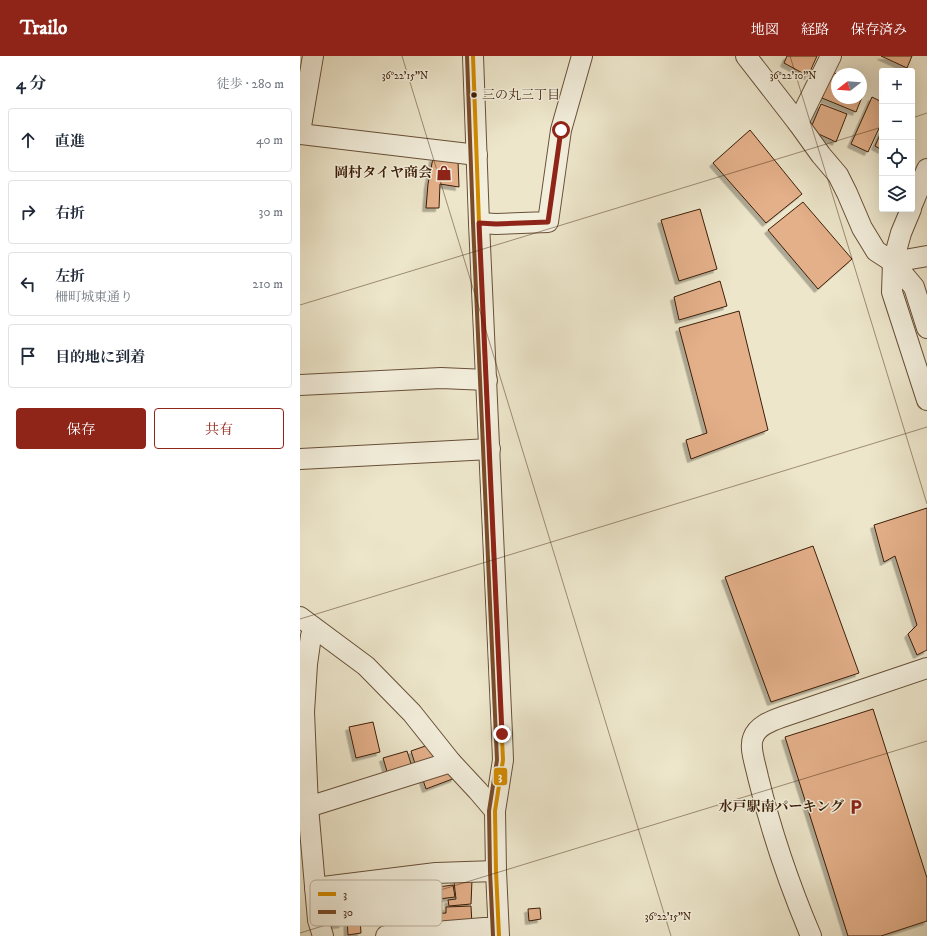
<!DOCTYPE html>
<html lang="ja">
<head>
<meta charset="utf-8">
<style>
  body { margin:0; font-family:"IM FELL DW Pica","Noto Serif JP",serif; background:#f6f6f7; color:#1f2937 }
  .controls { position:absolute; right:12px; top:12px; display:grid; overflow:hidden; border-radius:4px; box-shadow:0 4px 16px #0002 }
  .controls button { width:36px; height:36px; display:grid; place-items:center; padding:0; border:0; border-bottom:1px solid #e0e1e3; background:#fff; color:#1f2937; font:20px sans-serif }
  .compass { position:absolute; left:531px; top:12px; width:36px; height:36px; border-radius:50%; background:#fff; box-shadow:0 4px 16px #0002; rotate:253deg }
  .stop { position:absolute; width:12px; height:12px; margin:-9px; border:3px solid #8f2418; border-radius:50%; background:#fff }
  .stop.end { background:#8f2418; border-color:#fff; box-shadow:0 1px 4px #0008 }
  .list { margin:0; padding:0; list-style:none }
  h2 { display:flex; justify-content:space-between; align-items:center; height:52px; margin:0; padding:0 16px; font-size:17px }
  h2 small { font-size:13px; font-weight:400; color:#747a83 }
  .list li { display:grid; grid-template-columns:26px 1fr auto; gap:12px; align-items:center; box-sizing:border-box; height:64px; margin:0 8px 8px; padding:0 8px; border:1px solid #e0e1e3; border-radius:4px }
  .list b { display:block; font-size:15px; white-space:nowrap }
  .list p { margin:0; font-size:13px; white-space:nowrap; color:#747a83 }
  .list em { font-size:13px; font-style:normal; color:#747a83 }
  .actions { display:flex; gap:8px; padding:12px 16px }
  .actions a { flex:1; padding:9px 0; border:1px solid #8f2418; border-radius:4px; text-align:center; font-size:14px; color:#8f2418 }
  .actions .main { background:#8f2418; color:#fff }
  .icon { flex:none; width:22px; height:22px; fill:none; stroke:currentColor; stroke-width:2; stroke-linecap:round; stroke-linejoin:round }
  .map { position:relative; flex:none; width:627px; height:880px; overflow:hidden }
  header { display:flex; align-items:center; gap:24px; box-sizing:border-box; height:56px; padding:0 20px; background:#8f2418; color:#fff }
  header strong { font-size:19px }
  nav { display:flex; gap:22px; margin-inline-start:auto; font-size:14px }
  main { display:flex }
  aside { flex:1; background:#fff }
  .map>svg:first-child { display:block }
  .building { fill:#e4b08a; stroke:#3c1e07; filter:url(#shadow) }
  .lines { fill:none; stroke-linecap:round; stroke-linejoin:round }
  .minor-casing { stroke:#685038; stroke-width:22 }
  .minor { stroke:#f3efdd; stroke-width:20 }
  .bus-1-casing { stroke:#f3efdd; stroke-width:7 }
  .bus-2-casing { stroke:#f3efdd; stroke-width:7 }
  .bus-1 { stroke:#d28b01; stroke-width:4 }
  .bus-2 { stroke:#7a4b2a; stroke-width:4 }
  .route { stroke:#8f2418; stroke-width:5 }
  .ticks { fill:none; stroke:#3c1e07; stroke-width:1; stroke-opacity:0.45 }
  .bus-dot { fill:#3c1e07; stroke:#f3efdd; stroke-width:1.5 }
  .labels { text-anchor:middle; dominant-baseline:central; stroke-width:3; stroke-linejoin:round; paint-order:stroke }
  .bus-label { font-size:13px; fill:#3c1e07; stroke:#f3efdd; text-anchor:start }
  .poi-label { font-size:14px; font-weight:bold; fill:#3c1e07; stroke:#f3efdd; text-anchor:end }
  .key { fill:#f3efdd; stroke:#bcb09d; stroke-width:1 }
  .key-label { font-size:11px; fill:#3c1e07 }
  .ticks-label { font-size:10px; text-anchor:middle; fill:#3c1e07; stroke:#f3efdd; stroke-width:3; stroke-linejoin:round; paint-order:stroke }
  .line-badge { stroke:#f3efdd; stroke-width:1.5 }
  .badge-label { font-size:11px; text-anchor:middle; font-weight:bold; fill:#fff }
</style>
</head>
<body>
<header>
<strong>Trailo</strong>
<nav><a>地図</a><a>経路</a><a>保存済み</a></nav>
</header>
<main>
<aside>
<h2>4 分<small>徒歩 · 280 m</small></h2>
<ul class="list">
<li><svg class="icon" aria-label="ahead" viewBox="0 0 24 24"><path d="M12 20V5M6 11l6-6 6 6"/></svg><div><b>直進</b></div><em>40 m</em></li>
<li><svg class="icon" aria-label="right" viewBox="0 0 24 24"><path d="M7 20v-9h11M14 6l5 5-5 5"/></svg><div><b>右折</b></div><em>30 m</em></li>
<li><svg class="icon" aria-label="left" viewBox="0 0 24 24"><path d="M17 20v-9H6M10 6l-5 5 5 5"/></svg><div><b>左折</b><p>柵町城東通り</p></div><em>210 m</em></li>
<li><svg class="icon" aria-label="arrive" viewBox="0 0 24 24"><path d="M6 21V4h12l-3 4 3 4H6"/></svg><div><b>目的地に到着</b></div></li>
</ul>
<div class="actions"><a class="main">保存</a><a>共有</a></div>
</aside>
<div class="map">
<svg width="627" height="880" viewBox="0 0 627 880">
  <defs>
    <filter id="shadow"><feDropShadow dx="-3.5" dy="3.5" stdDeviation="0" flood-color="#0004"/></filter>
  </defs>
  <rect width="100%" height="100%" fill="#ede6cb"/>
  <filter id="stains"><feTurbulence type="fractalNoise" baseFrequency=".005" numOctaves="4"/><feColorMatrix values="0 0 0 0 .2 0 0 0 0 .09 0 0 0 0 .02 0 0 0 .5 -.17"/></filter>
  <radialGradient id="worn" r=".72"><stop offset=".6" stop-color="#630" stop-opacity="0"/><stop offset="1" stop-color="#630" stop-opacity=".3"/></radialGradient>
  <g class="building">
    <polygon points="487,0 517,0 508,20 484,7"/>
    <polygon points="581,0 612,0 607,12"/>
    <polygon points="532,16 537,18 537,42 561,42 561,29 566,31 556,56 522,42"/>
    <polygon points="572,41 582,46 582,66 568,96 551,88"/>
    <polygon points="521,48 547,58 536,86 510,74"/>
    <polygon points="450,74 502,138 466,167 413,107"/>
    <polygon points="582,74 582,94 575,90"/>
    <polygon points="133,102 158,105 159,131 140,128 139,152 126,152 128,128"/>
    <polygon points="503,146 552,203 518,233 468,174"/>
    <polygon points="400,153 417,213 379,225 361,164"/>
    <polygon points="420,225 427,250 379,264 374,241"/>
    <polygon points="439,255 468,374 391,403 386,384 407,377 379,272"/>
    <polygon points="627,452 627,594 617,599 608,578 617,569 595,500 584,506 574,469"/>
    <polygon points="513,490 559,617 471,646 425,521"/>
    <polygon points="573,653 627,822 627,865 581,880 548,880 485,681"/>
    <polygon points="73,666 80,696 56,702 49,671"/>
    <polygon points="134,687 144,705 117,714 111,695"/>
    <polygon points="107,695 113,714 89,722 83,702"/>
    <polygon points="151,711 155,722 126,733 122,721"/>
    <polygon points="172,824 171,848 149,850 148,844 156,843 154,826"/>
    <polygon points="138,826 138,831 153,829 155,841 131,844 128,828"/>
    <polygon points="171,850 172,869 131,872 130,858 146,857 146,851"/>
    <polygon points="240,852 241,863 229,865 228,853"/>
    <polygon points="103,854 104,862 106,862 108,876 91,877 89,856"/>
    <polygon points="41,858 43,868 25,871 23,861"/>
    <polygon points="60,863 61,877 48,879 47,864"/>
  </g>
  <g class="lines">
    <defs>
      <g id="minor">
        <polyline points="173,0 179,167 202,678 203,704 195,755 196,815 199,880"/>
        <polyline points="446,0 498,67 521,99 538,119 547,137 562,172 576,195 593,206 614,231 627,272"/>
        <polyline points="498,67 531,0"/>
        <polyline points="0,76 13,0"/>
        <polyline points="0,78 177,99"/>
        <polyline points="612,149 627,113"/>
        <polyline points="611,153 601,177 593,206 592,236 627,344"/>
        <polyline points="179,167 196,168 248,166 261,74 282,0"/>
        <polyline points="593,206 627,200"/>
        <polyline points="0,329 141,322 187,324"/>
        <polyline points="0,403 190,393"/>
        <polyline points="0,561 66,610 112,657 151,706 178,735 195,755"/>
        <polyline points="14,572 11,580 7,608 4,656 8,751 18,864 23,880"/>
        <polyline points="8,751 151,706"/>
        <polyline points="15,832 136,817 196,815"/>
        <polyline points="86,880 184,872 198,872"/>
        <path d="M511 880C489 828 471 775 458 721 456 710 449 692 453 682 457 670 471 665 482 661L627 612"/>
      </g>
    </defs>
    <use href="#minor" class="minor-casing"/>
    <use href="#minor" class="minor"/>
    <defs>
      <polyline id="bus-1" points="173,0 179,167 203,704 195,755 196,815 199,880"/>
      <polyline id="bus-2" points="167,0 173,167 197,704 189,755 190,815 193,880"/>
    </defs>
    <use href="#bus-1" class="bus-1-casing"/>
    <use href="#bus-2" class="bus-2-casing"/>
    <use href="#bus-1" class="bus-1"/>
    <use href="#bus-2" class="bus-2"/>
  </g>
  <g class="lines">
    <polyline class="route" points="202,678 179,167 196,168 248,166 261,74"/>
  </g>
  <path class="ticks" d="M102 0 371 880M490 0 627 448M612 62 627 57M0 249 582 71M0 563 627 371M0 877 627 685"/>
  <defs>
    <symbol id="shop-bare" viewBox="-9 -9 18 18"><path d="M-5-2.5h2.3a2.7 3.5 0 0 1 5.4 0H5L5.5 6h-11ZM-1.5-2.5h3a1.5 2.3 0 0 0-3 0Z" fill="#8f2418" stroke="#f3efdd" stroke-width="2.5" paint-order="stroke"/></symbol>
    <symbol id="parking-bare" viewBox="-9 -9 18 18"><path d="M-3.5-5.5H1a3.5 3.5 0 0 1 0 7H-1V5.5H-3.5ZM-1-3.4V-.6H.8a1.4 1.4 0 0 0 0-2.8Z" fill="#8f2418" stroke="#f3efdd" stroke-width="2.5" paint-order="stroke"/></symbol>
  </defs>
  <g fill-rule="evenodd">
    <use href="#shop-bare" x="133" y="106" width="22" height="22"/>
    <use href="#parking-bare" x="545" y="740" width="22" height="22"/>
  </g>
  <circle class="bus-dot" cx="174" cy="39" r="3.5"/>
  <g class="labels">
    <g class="bus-label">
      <text x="182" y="39">三の丸三丁目</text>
    </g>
    <g class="poi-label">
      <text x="132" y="117">岡村タイヤ商会</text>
      <text x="544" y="751">水戸駅南パーキング</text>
    </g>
  </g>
  <rect x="10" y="824" width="132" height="46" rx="6" class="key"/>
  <rect x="18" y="836" width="18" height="4" fill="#d28b01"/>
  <rect x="18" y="854" width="18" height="4" fill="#7a4b2a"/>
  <g class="key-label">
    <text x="43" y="842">3</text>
    <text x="43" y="860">30</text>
  </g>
  <g class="ticks-label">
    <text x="105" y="23">36°22'15"N</text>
    <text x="493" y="23">36°22'10"N</text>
    <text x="368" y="864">36°22'15"N</text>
  </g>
  <rect class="line-badge" x="193" y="711" width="15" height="19" rx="4" fill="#d28b01"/>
  <g class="badge-label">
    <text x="200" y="724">3</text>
  </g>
  <rect width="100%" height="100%" filter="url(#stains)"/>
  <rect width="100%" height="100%" fill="url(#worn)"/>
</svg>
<div class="controls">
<button>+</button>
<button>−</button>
<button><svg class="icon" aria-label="locate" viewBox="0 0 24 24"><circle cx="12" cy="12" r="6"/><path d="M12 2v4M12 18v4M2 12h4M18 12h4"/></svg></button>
<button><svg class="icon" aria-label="layers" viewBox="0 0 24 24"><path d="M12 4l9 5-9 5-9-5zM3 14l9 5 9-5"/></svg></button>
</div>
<svg class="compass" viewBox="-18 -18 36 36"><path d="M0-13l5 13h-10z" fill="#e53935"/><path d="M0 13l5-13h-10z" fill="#747a83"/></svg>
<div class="stop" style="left:261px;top:74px"></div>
<div class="stop end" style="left:202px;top:678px"></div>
</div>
</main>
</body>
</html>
